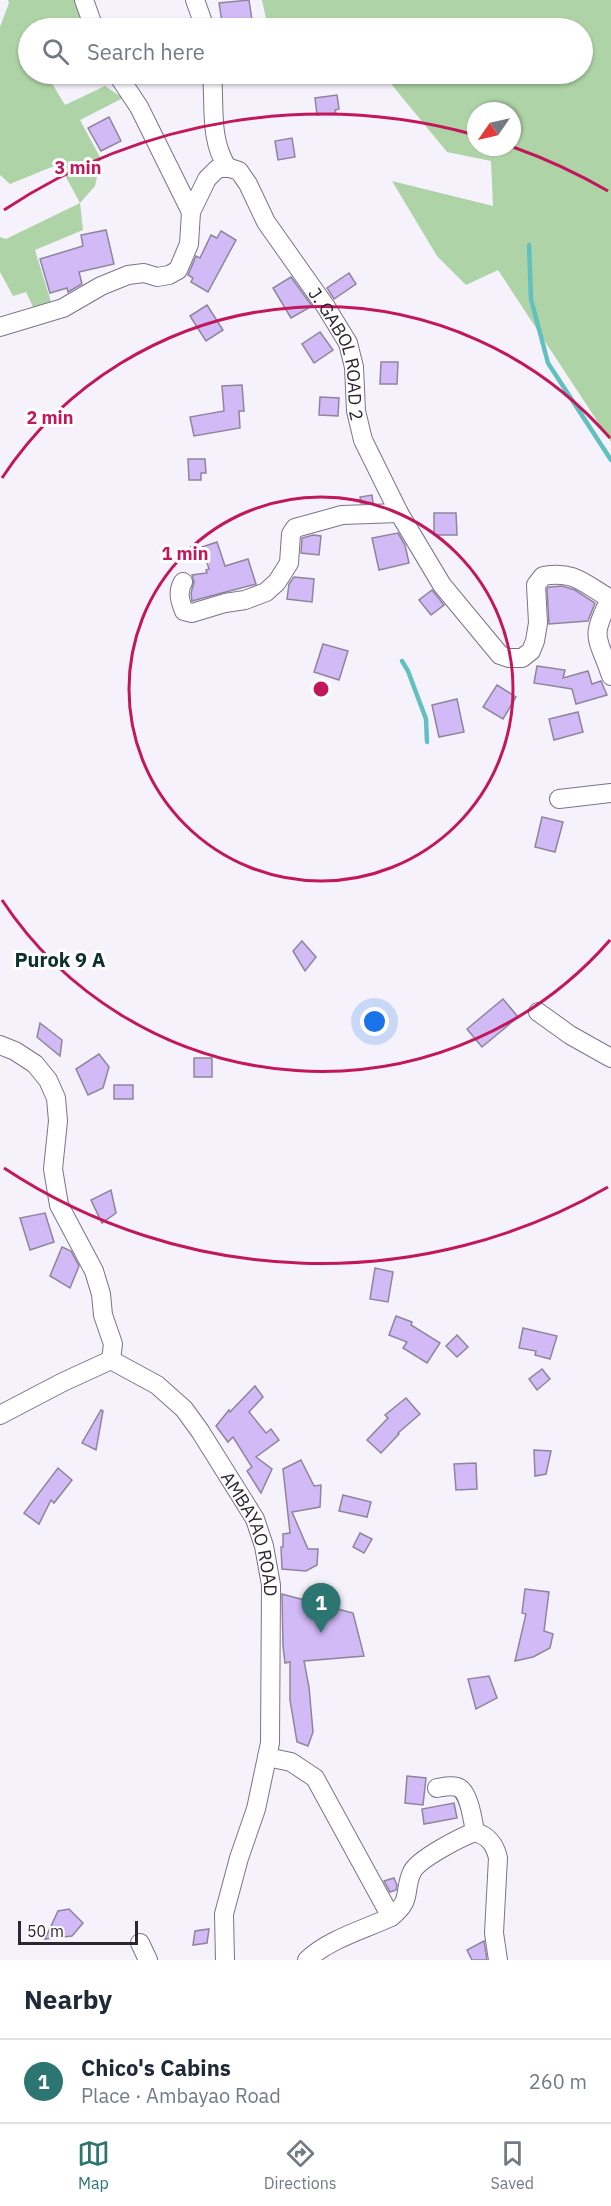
<!DOCTYPE html>
<html lang="en">
<head>
<meta charset="utf-8">
<style>
  body { margin:0; font-family:"IBM Plex Sans",sans-serif; background:#f2f2f3; color:#1f2937 }
  .compass { position:absolute; left:467px; top:102px; width:54px; height:54px; border-radius:50%; background:#fff; box-shadow:0 2px 4px #0004; rotate:236deg }
  .scale { position:absolute; left:18px; bottom:15px; width:120px; box-sizing:border-box; padding-left:6px; border:3px solid #2b2731; border-top:0; font-size:16px; line-height:21px; white-space:nowrap; color:#2b2731; -webkit-text-stroke:4px #fff; paint-order:stroke }
  .you { position:absolute; left:375px; top:1022px; width:21px; height:21px; margin:-15px; border:4px solid #fff; border-radius:50%; background:#1a73e8; box-shadow:0 0 0 9px #1a73e833 }
  .badge { display:grid; place-items:center; width:39px; height:39px; border-radius:50%; background:#2c7570; color:#fff; font-size:20px; font-weight:700 }
  .pin { position:absolute; translate:-50% -50px; filter:drop-shadow(0 2px 3px #0008) }
  .pin::after { content:''; position:absolute; top:32px; width:21px; height:18px; background:inherit; clip-path:polygon(0 0,100% 0,50% 100%) }
  .list { margin:0; padding:0; list-style:none }
  h2 { display:flex; justify-content:space-between; align-items:center; height:78px; margin:0; padding:0 24px; font-size:26px }
  h2 small { font-size:20px; font-weight:400; color:#747a83 }
  .list li { display:grid; grid-template-columns:39px 1fr auto; gap:18px; align-items:center; box-sizing:border-box; height:84px; padding:0 24px; border-top:2px solid #e0e1e3 }
  .list b { display:block; font-size:22px; white-space:nowrap }
  .list p { margin:0; font-size:20px; white-space:nowrap; color:#747a83 }
  .list em { font-size:20px; font-style:normal; color:#747a83 }
  .icon { flex:none; width:33px; height:33px; fill:none; stroke:currentColor; stroke-width:2; stroke-linecap:round; stroke-linejoin:round }
  .map { position:relative; flex:none; width:611px; height:1960px; overflow:hidden }
  .search { position:absolute; background:#fff; box-shadow:0 2px 4px #0004; left:18px; right:18px; top:18px; height:66px; display:flex; align-items:center; gap:15px; box-sizing:border-box; padding:0 21px; border-radius:33px; color:#747a83; font-size:22px }
  .sheet { height:162px; background:#fff }
  nav { display:flex; justify-content:space-around; align-items:center; box-sizing:border-box; height:84px; border-top:2px solid #e0e1e3; background:#fff; font-size:16px; color:#747a83 }
  nav a { display:grid; justify-items:center; gap:3px }
  nav .on { color:#2c7570 }
  .map>svg:first-child { display:block }
  .green { fill:#aed3a6; fill-rule:evenodd }
  .lines { fill:none; stroke-linecap:round; stroke-linejoin:round }
  .stream { stroke:#63c0c0; stroke-width:4.5 }
  .building { fill:#d2baf7; stroke:#8e859c; stroke-width:1.5 }
  .street-casing { stroke:#7c738a; stroke-width:20 }
  .street { stroke:#fff; stroke-width:18 }
  .ring { fill:none; stroke:#c2185b; stroke-width:3 }
  .labels { text-anchor:middle; dominant-baseline:central; stroke-width:6; stroke-linejoin:round; paint-order:stroke }
  .street-label { font-size:18px; fill:#2b2731; stroke:#fff }
  .neighbourhood-label { font-size:20px; font-weight:bold; fill:#0d302d; stroke:#fff }
  .centre { fill:#c2185b; stroke:#fff; stroke-width:3 }
  .ring-label { font-size:18px; text-anchor:middle; font-weight:bold; fill:#c2185b; stroke:#fff; stroke-width:6; stroke-linejoin:round; paint-order:stroke }
</style>
</head>
<body>
<div class="map">
<svg width="611" height="1960" viewBox="0 0 611 1960">
  <rect width="100%" height="100%" fill="#f6f2fc"/>
  <g class="green">
    <polygon points="8,0 78,0 88,28 28,28 28,74 51,74 47,75 65,105 105,86 123,98 80,120 101,159 95,186 80,203 83,230 35,250 52,305 35,311 26,292 13,296 0,272 0,237 6,239 80,203 59,164 10,184 0,175 0,27 9,3"/>
    <path d="M262 0H611V442L498 270 466 285 437 256 392 181 493 206 491 161 447 152 383 74H582V28H268ZM476 111H512V147H476Z"/>
  </g>
  <g class="lines">
    <g class="stream">
      <polyline points="529,245 531,299 548,363 611,460"/>
      <polyline points="402,661 408,671 426,719 427,742"/>
    </g>
  </g>
  <g class="building">
    <polygon points="249,0 253,27 223,28 219,3"/>
    <polygon points="337,95 339,109 335,110 336,113 317,115 315,98"/>
    <polygon points="109,117 121,141 101,151 88,128"/>
    <polygon points="292,138 295,157 278,160 275,141"/>
    <polygon points="106,230 114,264 79,272 82,284 68,292 67,288 50,293 40,259 83,246 81,235"/>
    <polygon points="221,231 236,240 208,292 191,282 193,278 188,275 196,256 200,258 211,235 217,238"/>
    <polygon points="349,273 356,284 334,299 327,288"/>
    <polygon points="291,277 312,306 291,318 273,288"/>
    <polygon points="207,305 223,330 206,341 190,316"/>
    <polygon points="320,332 333,350 314,363 302,344"/>
    <polygon points="381,362 398,362 397,384 380,384"/>
    <polygon points="242,385 244,411 239,411 240,428 194,436 190,417 224,411 222,386"/>
    <polygon points="320,397 339,398 338,416 319,415"/>
    <polygon points="188,459 205,459 206,473 201,473 201,480 189,480"/>
    <polygon points="372,495 373,503 361,503 360,497"/>
    <polygon points="434,513 456,513 457,535 434,535"/>
    <polygon points="398,533 405,545 409,563 379,570 372,538"/>
    <polygon points="313,535 321,536 319,555 301,553 302,538"/>
    <polygon points="217,542 225,566 248,559 256,584 192,601 191,593 194,582 192,575 207,573 206,570 209,569 202,547"/>
    <polygon points="294,577 314,579 312,602 287,599 289,584"/>
    <polygon points="562,586 575,590 595,603 588,621 549,624 547,589 549,587"/>
    <polygon points="432,590 444,605 431,615 419,600"/>
    <polygon points="323,644 348,651 339,680 314,672"/>
    <polygon points="537,666 565,670 563,678 588,671 592,684 601,681 607,695 576,704 572,689 534,683"/>
    <polygon points="497,685 516,697 503,719 483,707"/>
    <polygon points="457,699 464,732 439,737 432,705"/>
    <polygon points="578,712 583,732 554,740 549,719"/>
    <polygon points="542,817 563,822 555,852 535,847"/>
    <polygon points="302,941 316,957 305,971 293,951"/>
    <polygon points="503,999 518,1017 482,1047 467,1029"/>
    <polygon points="40,1023 62,1040 60,1056 37,1037"/>
    <polygon points="99,1054 109,1067 103,1088 88,1095 76,1069"/>
    <rect x="194" y="1058" width="18" height="19"/>
    <rect x="114" y="1085" width="19" height="14"/>
    <polygon points="111,1190 116,1213 102,1223 91,1200"/>
    <polygon points="45,1213 54,1242 30,1250 20,1218"/>
    <polygon points="62,1247 71,1251 79,1266 70,1288 50,1276"/>
    <polygon points="375,1268 393,1272 388,1302 370,1299"/>
    <polygon points="396,1316 412,1322 411,1325 440,1343 427,1363 403,1348 407,1342 389,1335"/>
    <polygon points="523,1328 557,1336 550,1359 535,1355 536,1351 519,1348"/>
    <polygon points="457,1335 468,1347 457,1357 446,1346"/>
    <polygon points="542,1369 550,1379 537,1390 529,1379"/>
    <polygon points="255,1386 263,1397 249,1412 266,1433 271,1429 279,1440 256,1457 272,1469 261,1493 247,1471 252,1467 233,1437 228,1442 216,1426 229,1410 230,1412"/>
    <polygon points="406,1398 420,1414 398,1433 399,1434 381,1453 367,1440 388,1418 385,1415"/>
    <polygon points="101,1410 103,1411 96,1450 82,1443"/>
    <polygon points="534,1450 551,1451 546,1474 535,1476"/>
    <polygon points="301,1460 314,1486 321,1485 320,1507 292,1512 308,1549 318,1549 317,1565 306,1571 282,1569 281,1547 283,1547 283,1534 290,1533 283,1469"/>
    <polygon points="476,1463 477,1489 456,1490 454,1464"/>
    <polygon points="58,1468 72,1480 54,1503 51,1500 39,1524 24,1513"/>
    <polygon points="343,1495 371,1502 367,1517 339,1511"/>
    <polygon points="360,1533 372,1539 364,1553 353,1547"/>
    <polygon points="525,1589 549,1592 544,1631 553,1634 550,1648 533,1657 515,1661 526,1614 522,1613"/>
    <polygon points="282,1594 353,1613 364,1656 304,1661 309,1687 313,1732 308,1746 297,1742 290,1700 290,1662 285,1663 283,1646"/>
    <polygon points="489,1676 497,1698 476,1709 468,1679"/>
    <polygon points="407,1776 426,1778 423,1805 405,1803"/>
    <polygon points="454,1803 457,1818 424,1824 422,1809"/>
    <polygon points="394,1878 397,1885 396,1890 390,1892 384,1881"/>
    <polygon points="69,1909 83,1923 72,1936 45,1939 58,1911"/>
    <polygon points="209,1929 207,1943 193,1945 195,1931"/>
    <polygon points="484,1941 487,1960 472,1960 467,1950"/>
  </g>
  <g class="lines">
    <defs>
      <g id="street">
        <polyline points="84,0 94,28"/>
        <polyline points="195,0 205,28"/>
        <polyline points="117,74 139,107 191,212"/>
        <path d="M212 74C215 106 209 138 227 167"/>
        <path id="s1" d="M0 327 63 308 101 286 128 275 144 273 157 277 169 275 178 270 189 244 191 212 207 179 217 169 227 167 239 171 248 184 266 222 326 307 348 343 354 367 356 411 363 440 399 513 442 585 500 655 509 658H522L531 651 535 641 538 623 536 585 543 576C576 570 585 585 611 599"/>
        <path d="M183 582C177 592 180 601 184 611L192 613 225 603 245 600 266 592 277 582 289 563 291 534 295 528 342 515 399 513"/>
        <path d="M610 599C589 640 598 636 611 676"/>
        <polyline points="559,799 611,793"/>
        <polyline points="538,1012 570,1035 611,1058"/>
        <polyline points="0,1045 15,1051 35,1064 48,1080 56,1098 58,1121 53,1169 59,1205 94,1271 101,1294 103,1315 113,1344 111,1360"/>
        <path id="s2" d="M111 1360 157 1385 184 1409 200 1431 255 1519 264 1546 271 1585 270 1743 256 1809 239 1858 224 1914 225 1960"/>
        <polyline points="0,1415 63,1382 111,1360"/>
        <polyline points="267,1757 291,1762 315,1778 391,1917"/>
        <path d="M437 1788C443 1787 451 1785 457 1787 469 1790 473 1821 475 1832"/>
        <polyline points="140,1943 148,1960"/>
        <path d="M307 1960C329 1939 363 1930 391 1917 413 1900 403 1891 412 1872 418 1859 461 1837 475 1832 489 1836 495 1845 498 1858L494 1933 498 1960"/>
      </g>
    </defs>
    <use href="#street" class="street-casing"/>
    <use href="#street" class="street"/>
  </g>
  <g class="ring">
    <circle cx="321" cy="689" r="192"/>
    <path d="M610 940A383 383 0 0 1 2 900M2 478A383 383 0 0 1 610 438"/>
    <path d="M608 1187A575 575 0 0 1 4 1168M4 210A575 575 0 0 1 475 135M513 147A575 575 0 0 1 608 191"/>
  </g>
  <g class="labels">
    <g class="street-label">
      <text stroke="none"><textPath href="#s1" startOffset="536">J. GABOL ROAD 2</textPath></text>
      <text stroke="none"><textPath href="#s2" startOffset="232">AMBAYAO ROAD</textPath></text>
    </g>
    <g class="neighbourhood-label">
      <text x="60" y="959">Purok 9 A</text>
    </g>
  </g>
  <circle cx="321" cy="689" r="9" class="centre"/>
  <g class="ring-label">
    <text x="78" y="174">3 min</text>
    <text x="50" y="424">2 min</text>
    <text x="185" y="560">1 min</text>
  </g>
</svg>
<svg class="compass" viewBox="-18 -18 36 36"><path d="M0-13l5 13h-10z" fill="#e53935"/><path d="M0 13l5-13h-10z" fill="#747a83"/></svg>
<div class="scale">50 m</div>
<div class="you"></div>
<div class="pin badge" style="left:321px;top:1633px">1</div>
<div class="search"><svg class="icon" aria-label="search" viewBox="0 0 24 24"><circle cx="10" cy="10" r="6"/><path d="M15 15l6 6"/></svg>Search here</div>
</div>
<section class="sheet">
<h2>Nearby<small></small></h2>
<ul class="list">
<li><span class="badge">1</span><div><b>Chico's Cabins</b><p>Place · Ambayao Road</p></div><em>260 m</em></li>
</ul>
</section>
<nav>
<a class="on"><svg class="icon" aria-label="map" viewBox="0 0 24 24"><path d="M3 6l6-2 6 2 6-2v14l-6 2-6-2-6 2zM9 4v14M15 6v14"/></svg>Map</a>
<a><svg class="icon" aria-label="directions" viewBox="0 0 24 24"><path d="M12 3l9 9-9 9-9-9zM9 14v-3h6M13 9l2 2-2 2"/></svg>Directions</a>
<a><svg class="icon" aria-label="saved" viewBox="0 0 24 24"><path d="M7 4h10v16l-5-4-5 4z"/></svg>Saved</a>
</nav>
</body>
</html>
